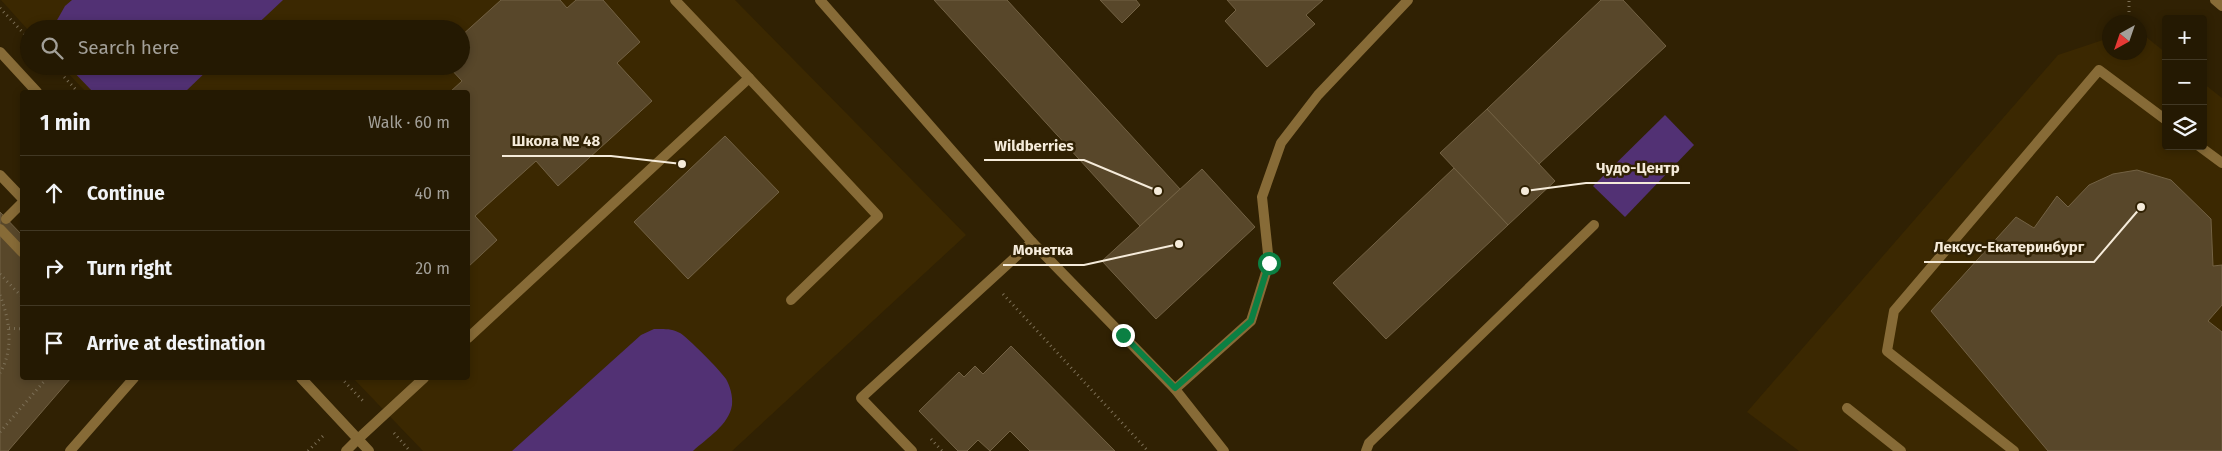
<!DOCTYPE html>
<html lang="en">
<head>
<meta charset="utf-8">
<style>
  body { margin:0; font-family:"Fira Sans",sans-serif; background:#2c220c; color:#f1f3f6 }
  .controls { position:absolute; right:15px; top:15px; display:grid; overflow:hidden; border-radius:5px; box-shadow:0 2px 8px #0003 }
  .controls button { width:45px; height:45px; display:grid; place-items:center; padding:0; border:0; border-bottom:1px solid #413824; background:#241902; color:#f1f3f6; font:25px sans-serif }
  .compass { position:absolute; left:2102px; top:15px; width:45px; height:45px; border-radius:50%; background:#241902; box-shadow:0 2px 8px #0003; rotate:220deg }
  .stop { position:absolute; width:15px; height:15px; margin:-11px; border:4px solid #0b8043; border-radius:50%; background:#fff }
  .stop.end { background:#0b8043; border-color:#fff; box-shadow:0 1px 5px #0008 }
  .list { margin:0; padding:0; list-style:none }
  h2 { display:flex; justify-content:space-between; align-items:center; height:65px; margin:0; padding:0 20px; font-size:21px }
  h2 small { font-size:16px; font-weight:400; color:#a3a099 }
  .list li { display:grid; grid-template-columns:32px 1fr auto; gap:15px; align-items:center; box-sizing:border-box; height:75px; padding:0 20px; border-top:1px solid #413824 }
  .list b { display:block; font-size:19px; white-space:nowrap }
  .list em { font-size:16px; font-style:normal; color:#a3a099 }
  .icon { flex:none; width:28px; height:28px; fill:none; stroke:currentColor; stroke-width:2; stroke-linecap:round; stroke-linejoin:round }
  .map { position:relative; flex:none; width:2222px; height:451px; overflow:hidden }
  .search { position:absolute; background:#241902; box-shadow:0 2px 8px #0003; left:20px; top:20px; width:450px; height:55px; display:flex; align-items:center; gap:12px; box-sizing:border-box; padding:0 18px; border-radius:28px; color:#a3a099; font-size:19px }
  .panel { position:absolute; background:#241902; box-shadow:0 2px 8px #0003; left:20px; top:90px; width:450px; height:290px; border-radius:5px }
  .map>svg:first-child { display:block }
  .built { fill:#3b2801 }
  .green { fill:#523174 }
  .building { fill:#58472a; stroke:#736244 }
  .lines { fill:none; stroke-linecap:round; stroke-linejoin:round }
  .path { stroke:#7d7057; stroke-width:3; stroke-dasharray:1 4; stroke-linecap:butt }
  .lane { stroke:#876b37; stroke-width:10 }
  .street { stroke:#876b37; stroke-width:10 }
  .route { stroke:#0b8043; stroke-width:6 }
  .leader { fill:none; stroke:#f5ebda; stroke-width:2 }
  .callout-dot { fill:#f5ebda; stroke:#302103; stroke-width:2 }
  .callout-label { font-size:15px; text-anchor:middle; font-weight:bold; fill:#f5ebda; stroke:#302103; stroke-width:5; stroke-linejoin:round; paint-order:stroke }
</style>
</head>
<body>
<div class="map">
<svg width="2222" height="451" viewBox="0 0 2222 451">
  <rect width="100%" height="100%" fill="#302103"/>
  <g class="built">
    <polygon points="1,0 735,0 966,235 732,451 423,451 353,378 468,378 468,92 86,92 61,66 461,66 461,29 29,29 29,31"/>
    <polygon points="2140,32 2166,53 2166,146 2203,146 2203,83 2222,98 2222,451 1799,451 1747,412 2058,55 2109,38 2110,52 2140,52"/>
  </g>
  <g class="green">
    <polygon points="72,0 283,0 252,29 52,29 65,6"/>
    <polygon points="68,66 212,66 185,92 93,92"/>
    <polygon points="1665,115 1694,145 1625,217 1593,186"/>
    <path d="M654 329C662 329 672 328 680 333 687 337 721 371 726 379 730 386 733 396 732 405 729 425 707 438 693 451H512L641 335Z"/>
  </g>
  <g class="building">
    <polygon points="501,0 560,0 567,8 576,0 603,0 640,42 617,63 652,101 558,186 536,161 475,216 497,240 468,267 468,92 450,92 462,81 448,66 461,66 461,36"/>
    <polygon points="934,0 1007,0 1180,189 1140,226"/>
    <polygon points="1100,0 1136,0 1140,5 1122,23"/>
    <polygon points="1227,0 1323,0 1306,15 1315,24 1267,67 1225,21 1236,10"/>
    <polygon points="1601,0 1623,0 1666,46 1539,164 1487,109"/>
    <polygon points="1487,109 1555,181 1508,225 1440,153"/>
    <polygon points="725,136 779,192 688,279 634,222"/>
    <polygon points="1454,168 1508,225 1386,339 1333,283"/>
    <polygon points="1202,169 1255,227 1156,319 1102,261"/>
    <polygon points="2137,170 2171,180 2211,219 2213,266 2222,265 2222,305 2208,321 2222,332 2222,451 2048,451 1931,311 2016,217 2034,228 2057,196 2068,207 2089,185 2113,174"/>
    <polygon points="0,212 22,235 22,378 71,378 8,451 0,451"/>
    <polygon points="1011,346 1115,451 1030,451 1010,431 990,451 978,440 967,451 958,451 919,411 959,372 964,377 975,366 983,374"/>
  </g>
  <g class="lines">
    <g class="path">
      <polyline points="0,8 29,39"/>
      <polyline points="2129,22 2129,0"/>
      <polyline points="54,66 78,92"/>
      <polyline points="0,274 22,297"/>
      <polyline points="1003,294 1148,451"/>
      <path d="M0 295C10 321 14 349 0 373"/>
      <polyline points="9,328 22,329"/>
      <polyline points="341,378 365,403"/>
      <polyline points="0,432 47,378"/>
      <polyline points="394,433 410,451"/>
      <polyline points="931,439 942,451"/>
      <polyline points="308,451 325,434"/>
    </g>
    <g class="lane">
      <polyline points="820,0 1032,242 1175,389 1224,451"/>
      <polyline points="749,78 878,216 791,300"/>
      <polyline points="2199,146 2222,163"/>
      <polyline points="0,175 22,198"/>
      <polyline points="6,219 22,203"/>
      <polyline points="0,229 22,252"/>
      <polyline points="468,338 749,78 675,0"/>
      <polyline points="1175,389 1251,321 1269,263 1262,197 1281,143 1318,95 1408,0"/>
      <polyline points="1847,408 1901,451"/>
      <polyline points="358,439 424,378"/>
      <polyline points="70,451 134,378"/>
      <polyline points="912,451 861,398 1032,242"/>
      <polyline points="1366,451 1369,443 1594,225"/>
      <polyline points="2014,451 1887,351 1894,311 2099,70 2166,120"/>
    </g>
    <g class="street">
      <polyline points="2215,0 2222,6"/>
      <polyline points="0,52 37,92"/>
      <polyline points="301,378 369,451"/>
      <polyline points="346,451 358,439"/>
    </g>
  </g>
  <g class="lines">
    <polyline class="route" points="1123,335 1175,388 1251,321 1269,263"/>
  </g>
  <path class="leader" d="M682 164L611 156H502M1158 191L1084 160H984M1525 191L1586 183H1690M2141 207L2094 262H1924M1179 244L1084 265H1003"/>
  <g class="callout-dot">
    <circle cx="682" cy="164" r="5"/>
    <circle cx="1158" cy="191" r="5"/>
    <circle cx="1525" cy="191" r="5"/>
    <circle cx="2141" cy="207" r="5"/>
    <circle cx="1179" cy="244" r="5"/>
  </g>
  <g class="callout-label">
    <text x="556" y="146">Школа № 48</text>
    <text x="1034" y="151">Wildberries</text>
    <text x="1638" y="173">Чудо-Центр</text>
    <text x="2009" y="252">Лексус-Екатеринбург</text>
    <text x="1043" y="255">Монетка</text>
  </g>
</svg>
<div class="controls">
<button>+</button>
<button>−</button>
<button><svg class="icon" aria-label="layers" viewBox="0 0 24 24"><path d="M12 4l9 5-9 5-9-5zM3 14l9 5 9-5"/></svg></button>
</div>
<svg class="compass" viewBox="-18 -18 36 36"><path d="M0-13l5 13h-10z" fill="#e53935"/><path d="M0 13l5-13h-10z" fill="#a3a099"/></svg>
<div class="stop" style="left:1269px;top:263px"></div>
<div class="stop end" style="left:1123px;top:335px"></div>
<div class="search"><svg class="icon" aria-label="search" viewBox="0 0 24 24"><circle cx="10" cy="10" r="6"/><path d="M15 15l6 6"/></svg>Search here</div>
<section class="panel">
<h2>1 min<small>Walk · 60 m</small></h2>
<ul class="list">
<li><svg class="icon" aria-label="ahead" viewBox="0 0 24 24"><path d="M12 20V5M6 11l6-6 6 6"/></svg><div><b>Continue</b></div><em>40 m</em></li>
<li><svg class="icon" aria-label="right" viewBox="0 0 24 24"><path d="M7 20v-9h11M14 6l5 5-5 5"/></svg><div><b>Turn right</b></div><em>20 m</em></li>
<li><svg class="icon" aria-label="arrive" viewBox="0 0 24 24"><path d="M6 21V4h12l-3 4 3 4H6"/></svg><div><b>Arrive at destination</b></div></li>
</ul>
</section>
</div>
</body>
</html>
